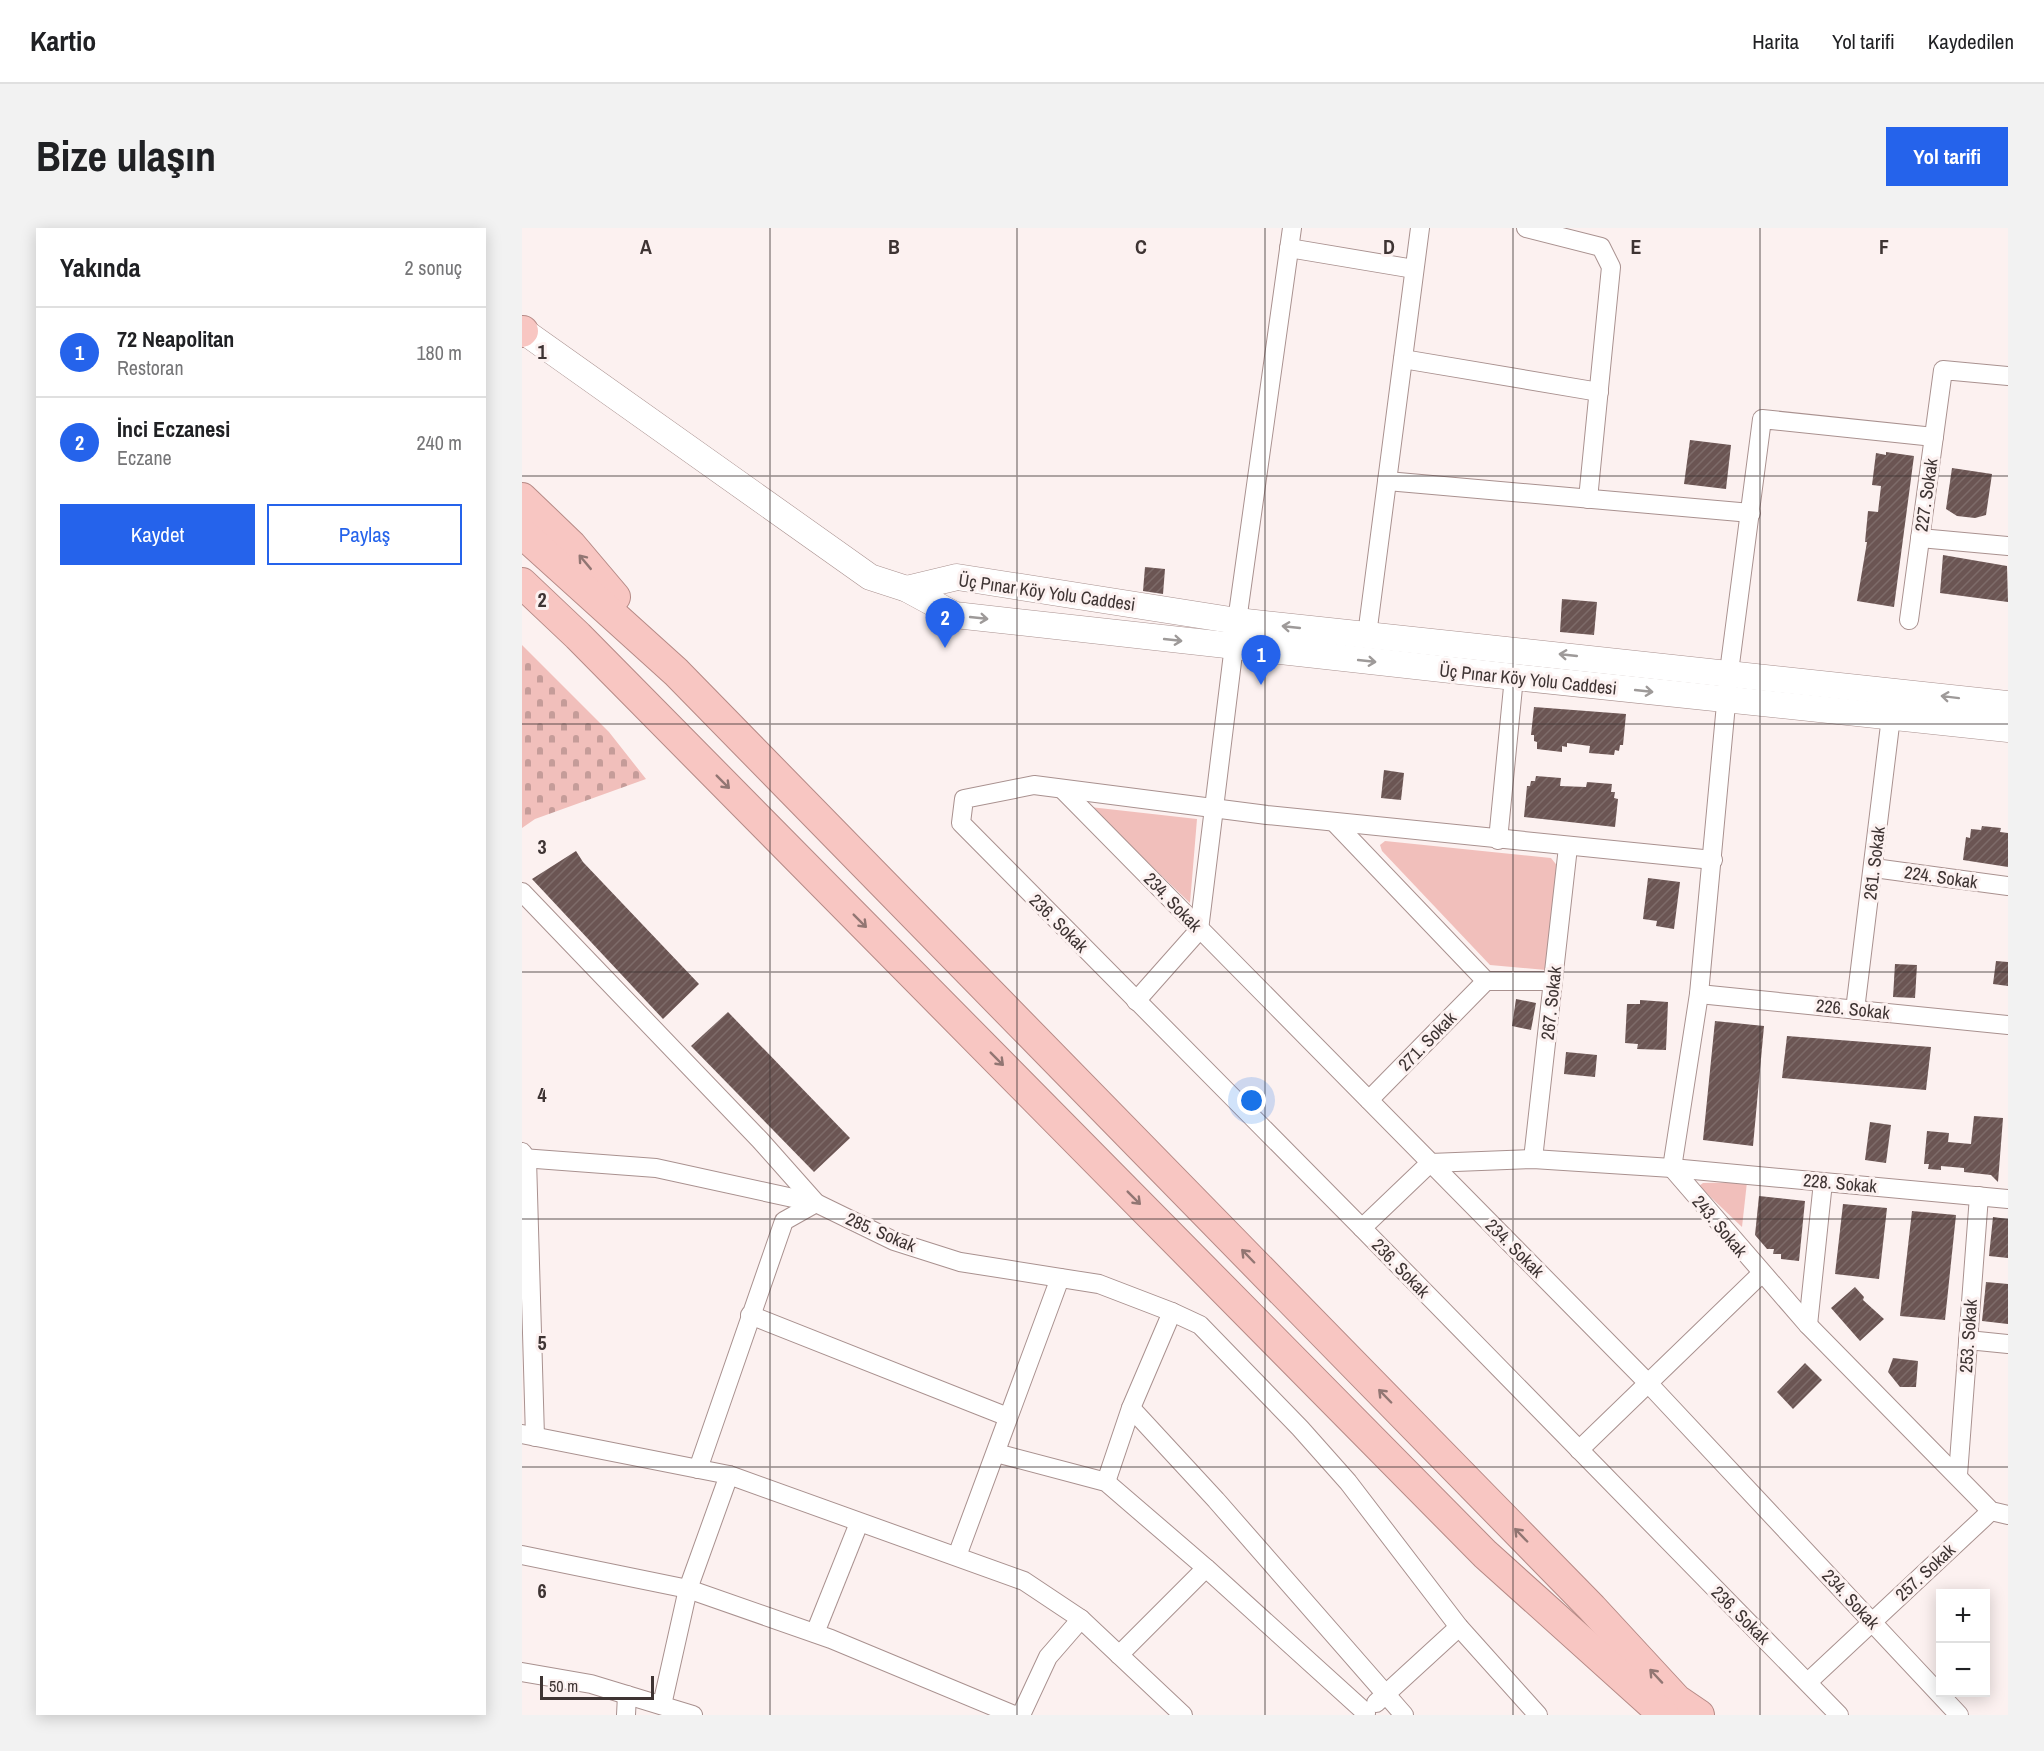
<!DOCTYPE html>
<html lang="tr">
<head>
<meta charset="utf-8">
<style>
  body { margin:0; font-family:"Archivo Narrow",sans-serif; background:#f2f2f2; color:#202124 }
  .controls { position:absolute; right:18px; bottom:18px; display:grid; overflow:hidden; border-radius:0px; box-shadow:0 3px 15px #0003 }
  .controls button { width:54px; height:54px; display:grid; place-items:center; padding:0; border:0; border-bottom:2px solid #e0e0e0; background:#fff; color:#202124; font:30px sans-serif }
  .scale { position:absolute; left:18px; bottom:15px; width:114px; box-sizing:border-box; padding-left:6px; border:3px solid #3e3433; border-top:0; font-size:16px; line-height:21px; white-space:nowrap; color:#3e3433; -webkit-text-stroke:4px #fcf1f0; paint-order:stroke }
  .you { position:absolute; left:730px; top:873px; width:21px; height:21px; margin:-15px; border:4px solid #fff; border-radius:50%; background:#1a73e8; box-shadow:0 0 0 9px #1a73e833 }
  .badge { display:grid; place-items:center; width:39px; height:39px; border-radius:50%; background:#2563eb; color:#fff; font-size:20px; font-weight:700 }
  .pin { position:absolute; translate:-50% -50px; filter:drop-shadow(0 2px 3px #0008) }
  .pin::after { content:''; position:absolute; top:32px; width:21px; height:18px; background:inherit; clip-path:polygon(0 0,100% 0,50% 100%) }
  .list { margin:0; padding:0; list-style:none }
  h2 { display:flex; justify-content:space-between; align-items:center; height:78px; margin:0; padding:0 24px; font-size:26px }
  h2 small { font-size:20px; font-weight:400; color:#757577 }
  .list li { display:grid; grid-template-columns:39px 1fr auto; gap:18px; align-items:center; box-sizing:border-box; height:90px; padding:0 24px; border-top:2px solid #e0e0e0 }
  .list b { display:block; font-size:22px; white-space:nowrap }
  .list p { margin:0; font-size:20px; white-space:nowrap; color:#757577 }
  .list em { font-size:20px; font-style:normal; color:#757577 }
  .actions { display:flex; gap:12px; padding:18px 24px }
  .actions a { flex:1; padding:14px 0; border:2px solid #2563eb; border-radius:0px; text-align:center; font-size:21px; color:#2563eb }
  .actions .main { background:#2563eb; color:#fff }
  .map { position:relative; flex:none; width:1486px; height:1487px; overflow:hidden; border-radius:0px }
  header { display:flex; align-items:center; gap:36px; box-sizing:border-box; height:84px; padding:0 30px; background:#fff; border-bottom:2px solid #e0e0e0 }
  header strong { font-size:28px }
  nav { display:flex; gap:33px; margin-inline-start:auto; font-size:21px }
  .intro { display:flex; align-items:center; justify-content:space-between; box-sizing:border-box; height:144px; padding:0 36px }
  h1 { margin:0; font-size:42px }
  .button { padding:15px 27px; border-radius:0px; background:#2563eb; color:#fff; font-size:21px; font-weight:700 }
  main { display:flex; gap:36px; padding:0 36px }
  aside { flex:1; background:#fff; border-radius:0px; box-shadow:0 3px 15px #0003 }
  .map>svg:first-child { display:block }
  .green { fill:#f1bfbb }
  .cemetery { fill:url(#cemetery-stones) }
  .building { fill:url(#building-hatch) }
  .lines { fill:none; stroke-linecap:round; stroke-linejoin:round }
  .minor-casing { stroke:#a9918f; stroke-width:20 }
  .secondary-casing { stroke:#a9918f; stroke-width:27 }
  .trunk-casing { stroke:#b68a86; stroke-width:32 }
  .minor { stroke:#fff; stroke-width:18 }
  .secondary { stroke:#fff; stroke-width:26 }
  .trunk { stroke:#f8c6c2; stroke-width:30 }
  .oneway { stroke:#927673 }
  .oneway2 { stroke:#9e9a99 }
  .grid { fill:none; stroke:#3e3433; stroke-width:1.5; stroke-opacity:0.55 }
  .labels { text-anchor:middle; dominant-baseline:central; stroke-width:6; stroke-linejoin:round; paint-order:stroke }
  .street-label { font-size:18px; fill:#3e3433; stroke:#fcf1f0 }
  .grid-label { font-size:20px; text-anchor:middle; font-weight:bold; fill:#3e3433; stroke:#fcf1f0; stroke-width:6; stroke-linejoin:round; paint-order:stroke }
</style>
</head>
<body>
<header>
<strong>Kartio</strong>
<nav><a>Harita</a><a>Yol tarifi</a><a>Kaydedilen</a></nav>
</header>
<div class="intro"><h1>Bize ulaşın</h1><a class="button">Yol tarifi</a></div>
<main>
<aside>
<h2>Yakında<small>2 sonuç</small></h2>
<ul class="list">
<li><span class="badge">1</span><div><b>72 Neapolitan</b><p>Restoran</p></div><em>180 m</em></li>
<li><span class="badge">2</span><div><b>İnci Eczanesi</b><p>Eczane</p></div><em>240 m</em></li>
</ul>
<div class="actions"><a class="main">Kaydet</a><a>Paylaş</a></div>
</aside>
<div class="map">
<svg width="1486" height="1487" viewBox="0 0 1486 1487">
  <defs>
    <pattern id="cemetery-stones" width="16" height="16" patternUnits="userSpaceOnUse" patternTransform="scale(1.5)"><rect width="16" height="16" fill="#f1bfbb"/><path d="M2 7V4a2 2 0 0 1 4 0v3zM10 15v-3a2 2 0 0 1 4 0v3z" fill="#c59c99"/></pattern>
    <pattern id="building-hatch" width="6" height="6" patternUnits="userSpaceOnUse" patternTransform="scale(1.5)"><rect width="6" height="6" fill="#6b5553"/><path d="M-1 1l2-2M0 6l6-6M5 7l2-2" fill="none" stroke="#7d6b69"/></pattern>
  </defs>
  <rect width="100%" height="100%" fill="#fcf1f0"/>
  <g class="green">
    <polygon points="568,579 675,591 668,675"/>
    <polygon points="863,613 1029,630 1037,640 1024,742 968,737 860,623 858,617"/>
    <polygon points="1225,954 1220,999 1177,958 1181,955"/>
  </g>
  <polygon class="cemetery" points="0,417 87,504 124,551 13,591 0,600"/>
  <g class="building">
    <polygon points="1168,212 1209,217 1204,261 1162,256"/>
    <polygon points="1364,224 1392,228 1372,379 1335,373 1345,314 1343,314 1346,283 1356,284 1359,258 1350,257 1354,225 1364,227"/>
    <polygon points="1430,240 1470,246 1464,287 1453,290 1435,288 1424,281"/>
    <polygon points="1421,327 1485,338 1486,374 1418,365"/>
    <polygon points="623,339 643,341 641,366 621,363"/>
    <polygon points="1040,371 1075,374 1072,407 1038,404"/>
    <polygon points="1012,479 1104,486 1101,517 1098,517 1097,523 1093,522 1092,527 1067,525 1068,518 1045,515 1045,519 1040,518 1040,524 1015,521 1015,514 1012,513 1012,507 1009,507"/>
    <polygon points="862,542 882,545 879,572 859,570"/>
    <polygon points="1014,548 1039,550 1038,558 1064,559 1065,554 1090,556 1089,564 1093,564 1092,570 1096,571 1093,599 1002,589 1005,558 1008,558 1009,553 1013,553"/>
    <polygon points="1460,598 1479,600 1478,604 1486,605 1486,639 1441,632 1444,609 1448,610 1449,601 1459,602"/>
    <polygon points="54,623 61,634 177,756 141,791 10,651"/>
    <polygon points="1126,650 1158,654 1152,701 1134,698 1135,693 1121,691"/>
    <polygon points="1474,733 1486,734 1486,758 1471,756"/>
    <polygon points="1373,736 1395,737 1393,770 1371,769"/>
    <polygon points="994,771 1014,775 1009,802 990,798"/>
    <polygon points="1118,772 1146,774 1144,822 1115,821 1116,816 1103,815 1105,776 1118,776"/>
    <polygon points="206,784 328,910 292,944 169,818"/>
    <polygon points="1193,793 1242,798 1231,918 1181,912"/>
    <polygon points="1265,808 1409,819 1404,862 1260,850"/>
    <polygon points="1044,824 1075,827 1073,849 1042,846"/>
    <polygon points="1452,888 1481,890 1476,954 1469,947 1442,944 1442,940 1419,938 1419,942 1406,941 1407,936 1402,936 1405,903 1427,905 1426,914 1449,916"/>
    <polygon points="1348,894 1369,897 1364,935 1343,932"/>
    <polygon points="1237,968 1283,973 1277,1033 1259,1031 1259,1026 1251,1026 1252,1021 1245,1021 1233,1007"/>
    <polygon points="1321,976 1365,980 1357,1051 1313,1046"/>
    <polygon points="1390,983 1434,987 1423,1092 1378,1088"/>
    <polygon points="1471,989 1486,991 1486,1030 1467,1028"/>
    <polygon points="1464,1054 1486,1056 1486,1096 1460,1093"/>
    <polygon points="1333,1059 1342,1069 1341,1072 1362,1091 1338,1113 1309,1080"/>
    <polygon points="1371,1130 1396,1133 1394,1159 1378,1159 1366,1144"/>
    <polygon points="1283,1135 1300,1152 1271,1181 1255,1164"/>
  </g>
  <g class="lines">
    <defs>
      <g id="minor">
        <polyline points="1004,0 1079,19 1089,39 1066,271"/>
        <polyline points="767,20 892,41"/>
        <polyline points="881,131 1077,164"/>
        <polyline points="865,253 1229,285"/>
        <polyline points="1398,310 1486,318"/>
        <polyline points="1387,392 1421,142 1486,148"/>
        <polyline points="845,407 898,0"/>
        <polyline points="540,561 1126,1155 1437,1487"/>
        <polyline points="812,594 964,753 1031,753"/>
        <polyline points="976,612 992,449"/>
        <polyline points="1191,632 745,587 512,557 442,571 439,595 840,1000 1317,1487"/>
        <polyline points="1352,640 1486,658"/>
        <polyline points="0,664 238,912 294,975 262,993 176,1241"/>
        <polyline points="1177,766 1486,797"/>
        <polyline points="614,773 677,702 715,393 770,0"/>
        <polyline points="1333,782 1369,489"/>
        <polyline points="847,872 964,753"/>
        <polyline points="0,924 5,931 13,1209"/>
        <polyline points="0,930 134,940 294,975 372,1013 438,1034 577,1056 650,1084 678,1097 778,1200 826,1254 937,1399 1016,1487"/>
        <polyline points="1011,931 1046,619"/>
        <polyline points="1150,940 1177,766 1207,444 1240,191 1412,209"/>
        <polyline points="1150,940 1286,1097 1469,1283 1486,1287"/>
        <polyline points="840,1000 908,935 1011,931 1150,940 1486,971"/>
        <polyline points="228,1087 486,1189"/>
        <polyline points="1286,1097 1301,954"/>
        <polyline points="1446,1112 1486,1116"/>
        <polyline points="609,1180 694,1272 882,1487"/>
        <polyline points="0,1206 207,1247 502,1353 559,1391 661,1487"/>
        <polyline points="1057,1222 1239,1046"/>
        <polyline points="474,1225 584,1254 684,1340 844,1485"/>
        <polyline points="1436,1247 1457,968"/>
        <polyline points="584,1254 609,1180 650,1084"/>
        <polyline points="0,1327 166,1361 309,1411 492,1487"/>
        <polyline points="435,1328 538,1050"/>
        <polyline points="293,1405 337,1295"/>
        <polyline points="597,1427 684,1340"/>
        <polyline points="0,1444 69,1456 171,1487"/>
        <polyline points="1286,1454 1469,1283"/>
        <polyline points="854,1475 937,1399"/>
        <polyline points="140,1477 166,1361 207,1247"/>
        <polyline points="104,1487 105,1467"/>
        <polyline points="499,1487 526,1429 559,1391"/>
      </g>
      <g id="secondary">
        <polyline points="0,102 348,349 385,361 433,387 992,449 1486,501"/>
        <polyline points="385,361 435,349 715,393 1486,476"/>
      </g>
      <g id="trunk">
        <polyline points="0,104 1,103"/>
        <polyline points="0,270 49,317 93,369"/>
        <polyline points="0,305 154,444 1070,1380 1155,1472 1177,1487"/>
        <polyline points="0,355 56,408 963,1326 1142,1487"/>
      </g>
    </defs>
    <use href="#minor" class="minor-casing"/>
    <use href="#secondary" class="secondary-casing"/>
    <use href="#trunk" class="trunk-casing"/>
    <use href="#minor" class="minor"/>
    <use href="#secondary" class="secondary"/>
    <use href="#trunk" class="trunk"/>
  </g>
  <defs><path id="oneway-shaft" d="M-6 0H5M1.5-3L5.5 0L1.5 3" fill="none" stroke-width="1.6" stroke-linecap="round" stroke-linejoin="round" transform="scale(1.5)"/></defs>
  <g class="oneway">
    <use href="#oneway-shaft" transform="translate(63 334) rotate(-130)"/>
    <use href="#oneway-shaft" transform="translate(201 554) rotate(45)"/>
    <use href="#oneway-shaft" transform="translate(338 693) rotate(45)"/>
    <use href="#oneway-shaft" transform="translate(475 831) rotate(45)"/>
    <use href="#oneway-shaft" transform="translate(612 970) rotate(45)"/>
    <use href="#oneway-shaft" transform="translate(726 1028) rotate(-134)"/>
    <use href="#oneway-shaft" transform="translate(863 1168) rotate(-134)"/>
    <use href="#oneway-shaft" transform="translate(999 1307) rotate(-134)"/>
    <use href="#oneway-shaft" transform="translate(1134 1448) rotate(-133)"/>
  </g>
  <g class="oneway2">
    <use href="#oneway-shaft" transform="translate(457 390) rotate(6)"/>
    <use href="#oneway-shaft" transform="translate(769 399) rotate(-174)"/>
    <use href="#oneway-shaft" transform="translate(651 412) rotate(6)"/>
    <use href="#oneway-shaft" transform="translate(1046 427) rotate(-174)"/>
    <use href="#oneway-shaft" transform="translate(845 433) rotate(6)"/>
    <use href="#oneway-shaft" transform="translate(1122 463) rotate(6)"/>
    <use href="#oneway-shaft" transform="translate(1428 469) rotate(-173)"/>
  </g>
  <path class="grid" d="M248 0V1487M495 0V1487M743 0V1487M991 0V1487M1238 0V1487M0 248H1486M0 496H1486M0 744H1486M0 991H1486M0 1239H1486"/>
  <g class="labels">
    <g class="street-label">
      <text transform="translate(1404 267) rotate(-82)">227. Sokak</text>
      <text transform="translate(525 364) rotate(8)">Üç Pınar Köy Yolu Caddesi</text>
      <text transform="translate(1006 451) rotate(6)">Üç Pınar Köy Yolu Caddesi</text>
      <text transform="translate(1352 635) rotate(-83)">261. Sokak</text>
      <text transform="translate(1419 649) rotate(8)">224. Sokak</text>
      <text transform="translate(651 674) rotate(46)">234. Sokak</text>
      <text transform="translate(537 695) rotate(45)">236. Sokak</text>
      <text transform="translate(1029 775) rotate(-84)">267. Sokak</text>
      <text transform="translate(1331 781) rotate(6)">226. Sokak</text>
      <text transform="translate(905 813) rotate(-46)">271. Sokak</text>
      <text transform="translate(1318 955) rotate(5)">228. Sokak</text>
      <text transform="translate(1198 998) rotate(50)">243. Sokak</text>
      <text transform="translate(359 1004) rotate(23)">285. Sokak</text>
      <text transform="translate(993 1020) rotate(45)">234. Sokak</text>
      <text transform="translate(879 1040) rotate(46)">236. Sokak</text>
      <text transform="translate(1446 1108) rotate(-86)">253. Sokak</text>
      <text transform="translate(1403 1344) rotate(-43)">257. Sokak</text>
      <text transform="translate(1329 1371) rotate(47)">234. Sokak</text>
      <text transform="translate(1219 1387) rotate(45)">236. Sokak</text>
    </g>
  </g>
  <g class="grid-label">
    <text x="124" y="26">A</text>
    <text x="372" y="26">B</text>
    <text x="619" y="26">C</text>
    <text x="867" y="26">D</text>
    <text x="1114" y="26">E</text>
    <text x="1362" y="26">F</text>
    <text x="20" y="131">1</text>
    <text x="20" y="379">2</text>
    <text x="20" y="626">3</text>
    <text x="20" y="874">4</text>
    <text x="20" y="1122">5</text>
    <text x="20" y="1370">6</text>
  </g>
</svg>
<div class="controls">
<button>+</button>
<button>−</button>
</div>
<div class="scale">50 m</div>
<div class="you"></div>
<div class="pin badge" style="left:739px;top:457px">1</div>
<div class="pin badge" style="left:423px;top:420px">2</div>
</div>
</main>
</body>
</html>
